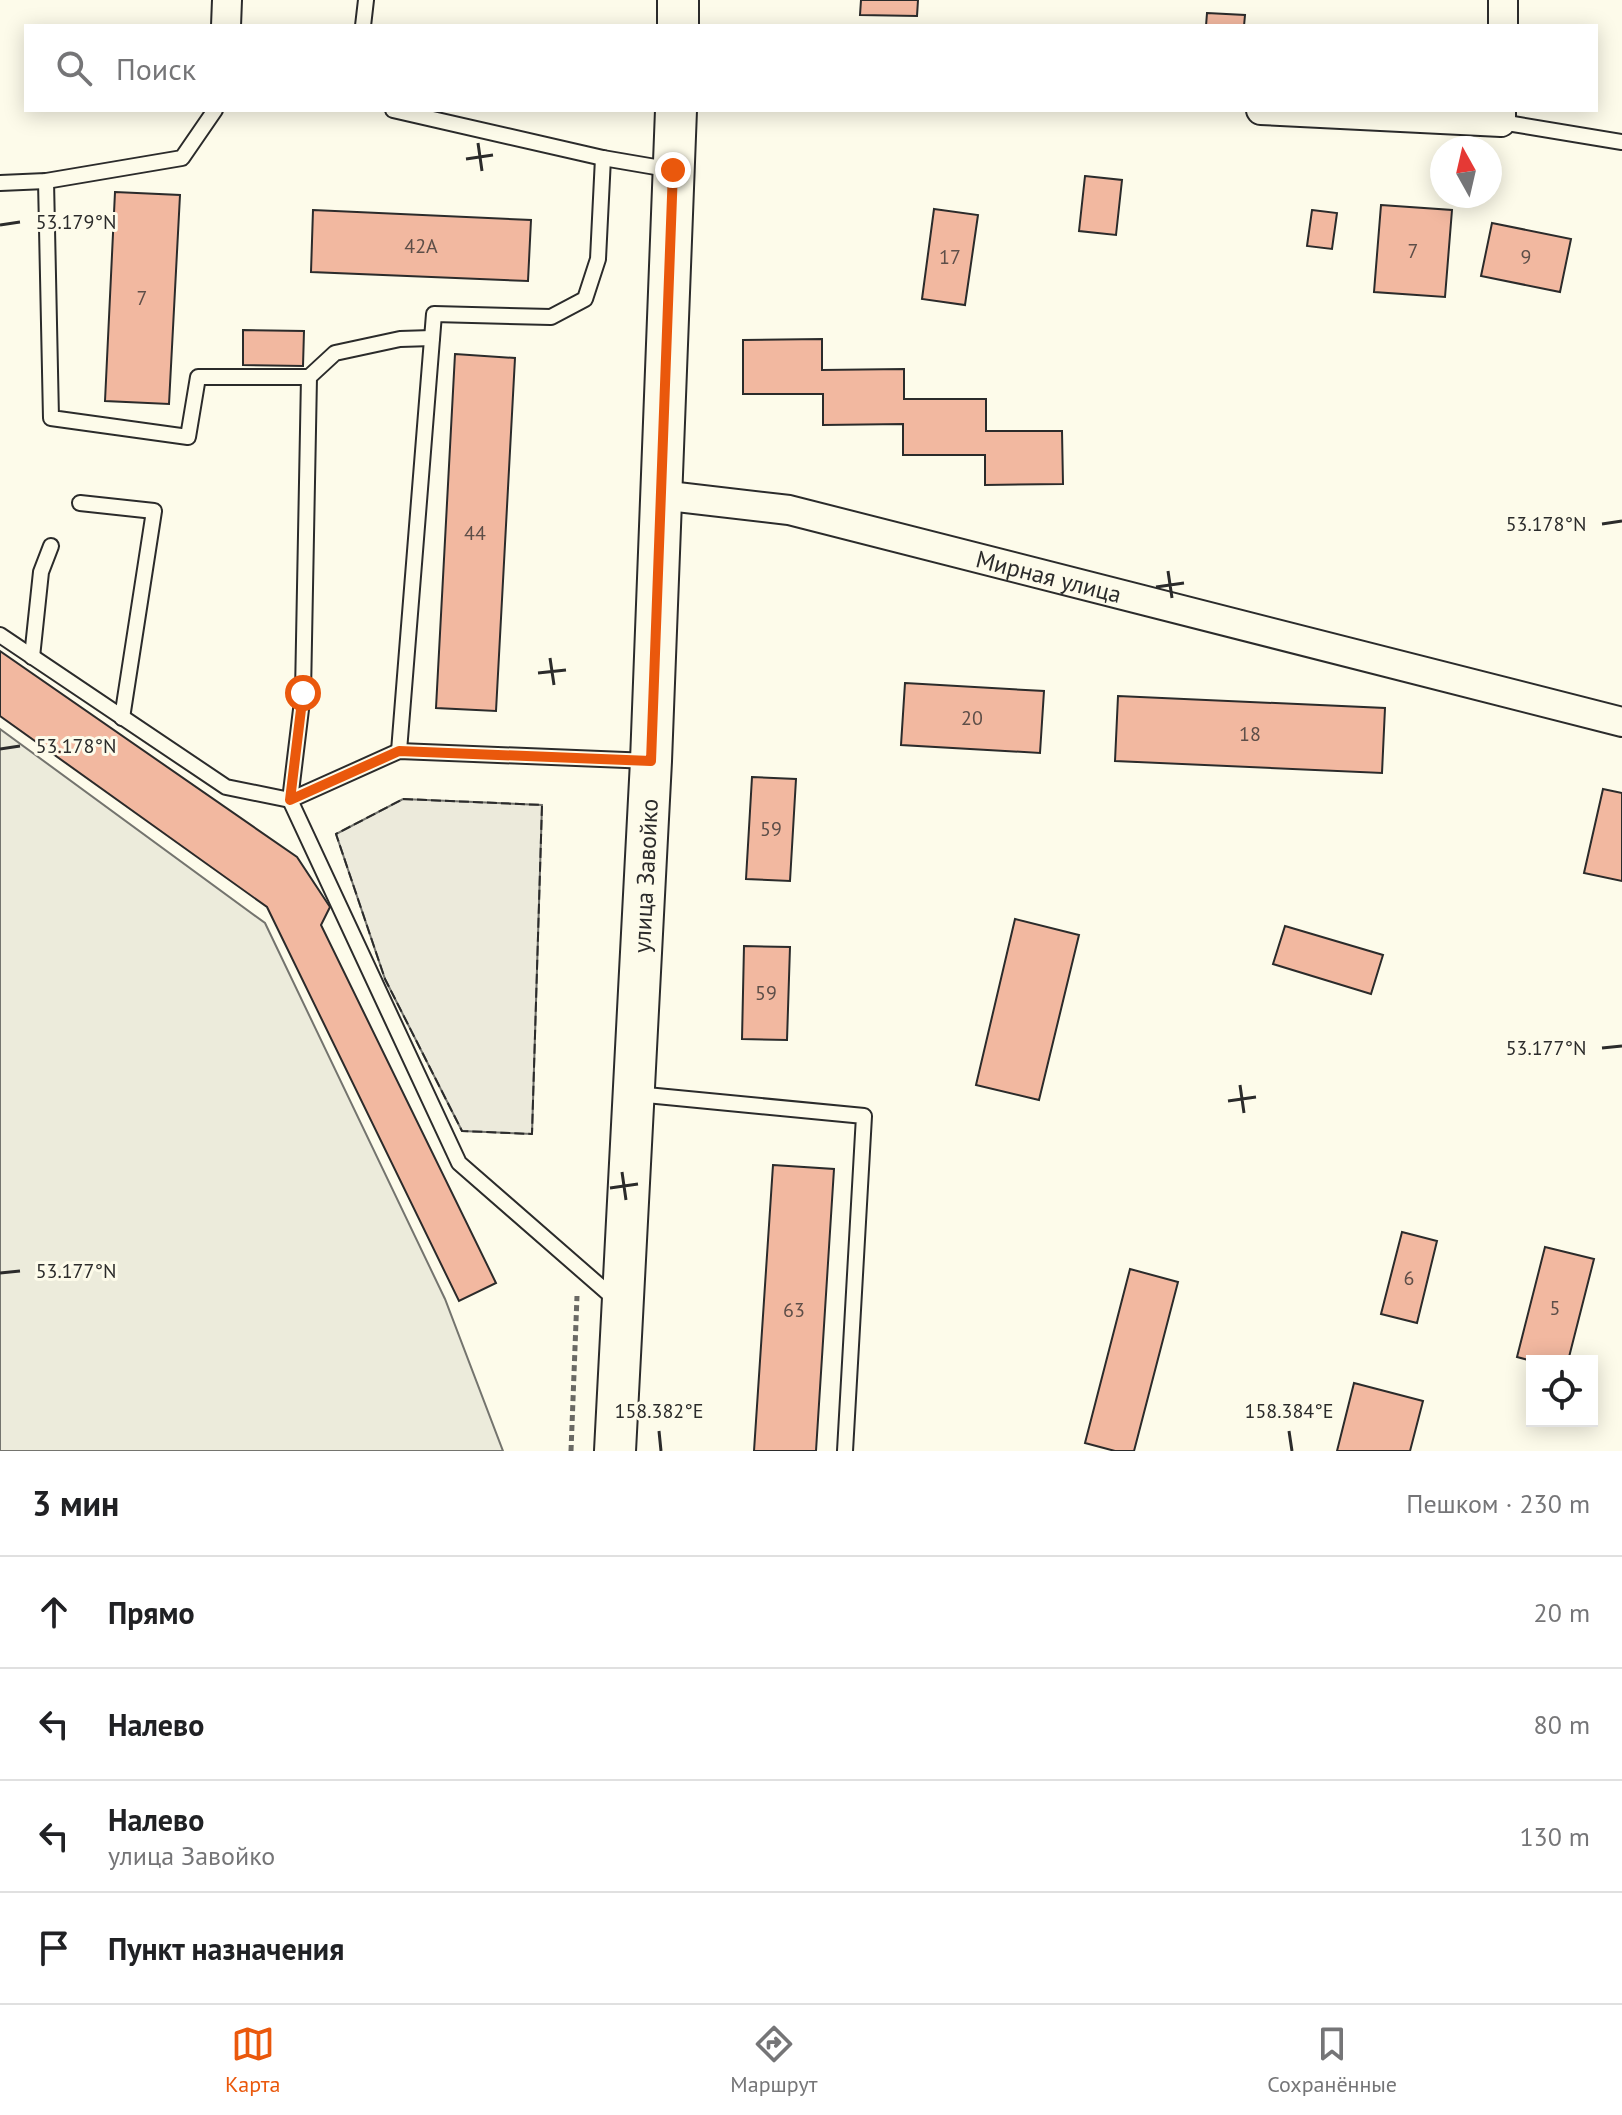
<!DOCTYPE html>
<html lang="ru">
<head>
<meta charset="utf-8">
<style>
  body { margin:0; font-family:"PT Sans",sans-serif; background:#f6f6f6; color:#202124 }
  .controls { position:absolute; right:24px; bottom:24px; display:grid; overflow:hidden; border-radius:0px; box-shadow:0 4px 20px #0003 }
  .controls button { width:72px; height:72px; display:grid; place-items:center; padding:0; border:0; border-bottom:2px solid #e0e0e0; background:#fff; color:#202124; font:40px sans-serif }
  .compass { position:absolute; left:1430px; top:136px; width:72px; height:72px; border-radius:50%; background:#fff; box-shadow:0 4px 20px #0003; rotate:352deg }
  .stop { position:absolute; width:24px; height:24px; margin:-18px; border:6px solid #ea580c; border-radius:50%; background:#fff }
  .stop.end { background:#ea580c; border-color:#fff; box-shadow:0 2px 8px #0008 }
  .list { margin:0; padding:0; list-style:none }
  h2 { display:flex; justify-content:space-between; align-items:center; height:104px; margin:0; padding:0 32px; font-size:34px }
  h2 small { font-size:26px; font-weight:400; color:#757577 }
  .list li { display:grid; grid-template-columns:52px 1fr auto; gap:24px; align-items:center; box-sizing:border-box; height:112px; padding:0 32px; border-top:2px solid #e0e0e0 }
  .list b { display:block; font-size:30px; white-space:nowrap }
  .list p { margin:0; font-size:26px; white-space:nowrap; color:#757577 }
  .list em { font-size:26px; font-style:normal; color:#757577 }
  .icon { flex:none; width:44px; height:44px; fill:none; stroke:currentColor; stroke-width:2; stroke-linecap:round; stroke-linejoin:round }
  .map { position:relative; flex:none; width:1622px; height:1451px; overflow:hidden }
  .search { position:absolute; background:#fff; box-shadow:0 4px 20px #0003; left:24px; right:24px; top:24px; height:88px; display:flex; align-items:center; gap:20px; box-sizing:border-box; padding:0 28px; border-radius:0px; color:#757577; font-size:30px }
  .sheet { height:552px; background:#fff }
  nav { display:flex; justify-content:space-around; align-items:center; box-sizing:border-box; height:112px; border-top:2px solid #e0e0e0; background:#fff; font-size:22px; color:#757577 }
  nav a { display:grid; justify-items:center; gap:4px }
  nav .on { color:#ea580c }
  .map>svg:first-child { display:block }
  .green { fill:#ecebdb; stroke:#74746e; stroke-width:2 }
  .parking { fill:#eceadb; stroke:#74746e; stroke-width:2 }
  .building { fill:#f2b8a0; stroke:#2b2b2b; stroke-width:2 }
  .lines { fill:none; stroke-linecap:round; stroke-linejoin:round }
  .service-casing { stroke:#2b2b2b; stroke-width:18 }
  .minor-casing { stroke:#2b2b2b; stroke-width:32 }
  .secondary-casing { stroke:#2b2b2b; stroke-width:44 }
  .path { stroke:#6a6964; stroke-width:5; stroke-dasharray:6 4; stroke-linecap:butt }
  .service { stroke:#fdfbea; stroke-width:14 }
  .minor { stroke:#fdfbea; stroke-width:28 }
  .secondary { stroke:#fdfbea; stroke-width:40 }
  .fence { stroke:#2b2b2b; stroke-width:2; stroke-dasharray:10 4; stroke-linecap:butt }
  .route { stroke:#ea580c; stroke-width:10 }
  .ticks { fill:none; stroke:#2b2b2b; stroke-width:3 }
  .labels { text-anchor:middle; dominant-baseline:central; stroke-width:6; stroke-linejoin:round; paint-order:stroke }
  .number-label { font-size:20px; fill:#5d4e48 }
  .street-label { font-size:24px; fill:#2b2b2b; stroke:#fdfbea }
  .ticks-label { font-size:20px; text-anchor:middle; fill:#2b2b2b; stroke:#fdfbea; stroke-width:6; stroke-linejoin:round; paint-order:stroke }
</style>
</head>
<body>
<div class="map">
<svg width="1622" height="1451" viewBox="0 0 1622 1451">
  <rect width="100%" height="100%" fill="#fdfbea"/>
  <polygon class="green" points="0,729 265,923 445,1299 503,1451 0,1451"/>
  <polygon class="parking" points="403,799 542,805 532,1134 462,1131 385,979 336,834"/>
  <g class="building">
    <polygon points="861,0 918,0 917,16 860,15"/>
    <polygon points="1207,13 1245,15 1244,26 1206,26"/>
    <polygon points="1085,176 1122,180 1116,235 1079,231"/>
    <polygon points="115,192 180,195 169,404 105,401"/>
    <polygon points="1381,205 1452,210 1445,297 1374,292"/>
    <polygon points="934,209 978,215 965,305 922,299"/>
    <polygon points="313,210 531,220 528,281 311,272"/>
    <polygon points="1312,210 1337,213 1332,249 1307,246"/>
    <polygon points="1492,223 1571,239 1560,292 1481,276"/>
    <polygon points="243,330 304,331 303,366 243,365"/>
    <polygon points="822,339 822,370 904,369 904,399 986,399 986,431 1062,431 1063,484 985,485 985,455 903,455 903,424 823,425 823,394 743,394 743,340"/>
    <polygon points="455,354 515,358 496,711 436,708"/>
    <polygon points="0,651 297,857 330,907 321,925 496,1283 459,1301 267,907 0,716"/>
    <polygon points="905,683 1044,691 1040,753 901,745"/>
    <polygon points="1118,696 1385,708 1382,773 1115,761"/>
    <polygon points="752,777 796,779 790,881 746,879"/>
    <polygon points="1603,789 1622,793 1622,881 1584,873"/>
    <polygon points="1015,919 1079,935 1039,1100 976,1085"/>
    <polygon points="1285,926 1383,955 1371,994 1273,964"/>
    <polygon points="744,946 790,947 787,1040 742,1039"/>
    <polygon points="773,1165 834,1169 816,1451 754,1451"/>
    <polygon points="1402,1232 1437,1241 1417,1323 1381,1314"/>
    <polygon points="1545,1247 1594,1259 1568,1361 1532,1361 1517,1357"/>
    <polygon points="1130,1269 1178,1282 1134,1451 1115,1451 1085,1443"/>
    <polygon points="1354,1383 1423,1401 1410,1451 1337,1451"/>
  </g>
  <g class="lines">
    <defs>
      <g id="service">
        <polyline points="363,26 366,0"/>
        <polyline points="393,110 603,158 673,170"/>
        <polyline points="1501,122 1622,142"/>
        <polyline points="46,181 51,418 188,437 198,377 309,377"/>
        <polyline points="0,183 46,181 182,158 215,110"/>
        <polyline points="432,338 400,339 335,353 309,377 303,693 290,800 459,1163 616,1300"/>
        <polyline points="80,503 154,511 122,718"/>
        <polyline points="0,635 226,787 290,800 399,751 650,761"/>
        <polyline points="32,657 41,572 51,546"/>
        <polyline points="399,751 434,314 551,317 585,299 598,259 603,158"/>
        <polyline points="636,1094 864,1116 845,1451"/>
      </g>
      <g id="minor">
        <polyline points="226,26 227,0"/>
        <polyline points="1503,26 1503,0"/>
        <polyline points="1261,110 1501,122 1501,110"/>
        <path id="s1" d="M660 495 789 510 1622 722"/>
      </g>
      <g id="secondary">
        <polyline points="678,26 678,0"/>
        <path id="s2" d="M615 1451 651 761 676 110"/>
      </g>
    </defs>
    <use href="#service" class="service-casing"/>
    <use href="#minor" class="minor-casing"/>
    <use href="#secondary" class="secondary-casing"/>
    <polyline class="path" points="571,1451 577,1296"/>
    <use href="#service" class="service"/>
    <use href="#minor" class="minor"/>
    <use href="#secondary" class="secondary"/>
    <polygon class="fence" points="403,799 542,805 532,1134 462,1131 385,979 336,834"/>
  </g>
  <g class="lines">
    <polyline class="route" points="303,693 290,800 399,751 651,761 673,170"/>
  </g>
  <path class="ticks" d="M478 143 482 171M466 159 493 155M0 225 20 222M1602 524 1622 521M1168 571 1172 598M1156 587 1184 583M550 658 554 685M538 673 566 670M0 749 20 746M1602 1048 1622 1046M1240 1085 1244 1113M1228 1101 1256 1097M622 1172 626 1200M610 1188 638 1184M0 1273 20 1271M659 1431 661 1451M1289 1431 1292 1451"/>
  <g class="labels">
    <g class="number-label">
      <text x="421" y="246">42А</text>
      <text x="1413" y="251">7</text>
      <text x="950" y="257">17</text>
      <text x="1526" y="257">9</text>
      <text x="142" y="298">7</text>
      <text x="475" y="533">44</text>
      <text x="972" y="718">20</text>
      <text x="1250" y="734">18</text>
      <text x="771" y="829">59</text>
      <text x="766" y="993">59</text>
      <text x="1409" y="1278">6</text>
      <text x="1555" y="1308">5</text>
      <text x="794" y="1310">63</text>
    </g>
    <g class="street-label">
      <text stroke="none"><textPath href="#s1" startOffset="398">Мирная улица</textPath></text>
      <text stroke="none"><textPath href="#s2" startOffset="576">улица Завойко</textPath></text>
    </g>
  </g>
  <g class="ticks-label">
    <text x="76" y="229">53.179°N</text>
    <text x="1546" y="531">53.178°N</text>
    <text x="76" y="753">53.178°N</text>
    <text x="1546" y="1055">53.177°N</text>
    <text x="76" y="1278">53.177°N</text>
    <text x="659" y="1418">158.382°E</text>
    <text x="1289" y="1418">158.384°E</text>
  </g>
</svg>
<div class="controls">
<button><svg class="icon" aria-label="locate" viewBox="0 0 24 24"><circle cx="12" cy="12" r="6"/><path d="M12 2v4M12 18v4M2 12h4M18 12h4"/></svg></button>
</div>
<svg class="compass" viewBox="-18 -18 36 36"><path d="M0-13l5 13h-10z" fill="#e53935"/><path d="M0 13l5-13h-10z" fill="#757577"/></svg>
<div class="stop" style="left:303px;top:693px"></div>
<div class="stop end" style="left:673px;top:170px"></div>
<div class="search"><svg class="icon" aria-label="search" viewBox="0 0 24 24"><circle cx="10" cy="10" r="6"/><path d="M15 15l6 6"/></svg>Поиск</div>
</div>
<section class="sheet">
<h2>3 мин<small>Пешком · 230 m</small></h2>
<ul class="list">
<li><svg class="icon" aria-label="ahead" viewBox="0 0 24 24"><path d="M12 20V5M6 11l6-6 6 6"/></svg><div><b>Прямо</b></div><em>20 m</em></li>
<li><svg class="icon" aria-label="left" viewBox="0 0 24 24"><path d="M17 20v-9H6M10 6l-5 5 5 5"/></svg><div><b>Налево</b></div><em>80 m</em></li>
<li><svg class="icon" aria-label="left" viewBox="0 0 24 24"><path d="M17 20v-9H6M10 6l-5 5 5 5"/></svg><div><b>Налево</b><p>улица Завойко</p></div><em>130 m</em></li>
<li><svg class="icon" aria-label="arrive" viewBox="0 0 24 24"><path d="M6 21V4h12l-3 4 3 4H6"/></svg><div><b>Пункт назначения</b></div></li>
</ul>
</section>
<nav>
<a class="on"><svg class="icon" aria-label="map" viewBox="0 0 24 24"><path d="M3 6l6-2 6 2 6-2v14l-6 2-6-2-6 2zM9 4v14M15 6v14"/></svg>Карта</a>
<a><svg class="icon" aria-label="directions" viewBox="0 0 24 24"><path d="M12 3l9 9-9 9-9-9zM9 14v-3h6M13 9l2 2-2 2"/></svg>Маршрут</a>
<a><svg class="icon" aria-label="saved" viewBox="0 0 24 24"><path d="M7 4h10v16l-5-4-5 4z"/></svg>Сохранённые</a>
</nav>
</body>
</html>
